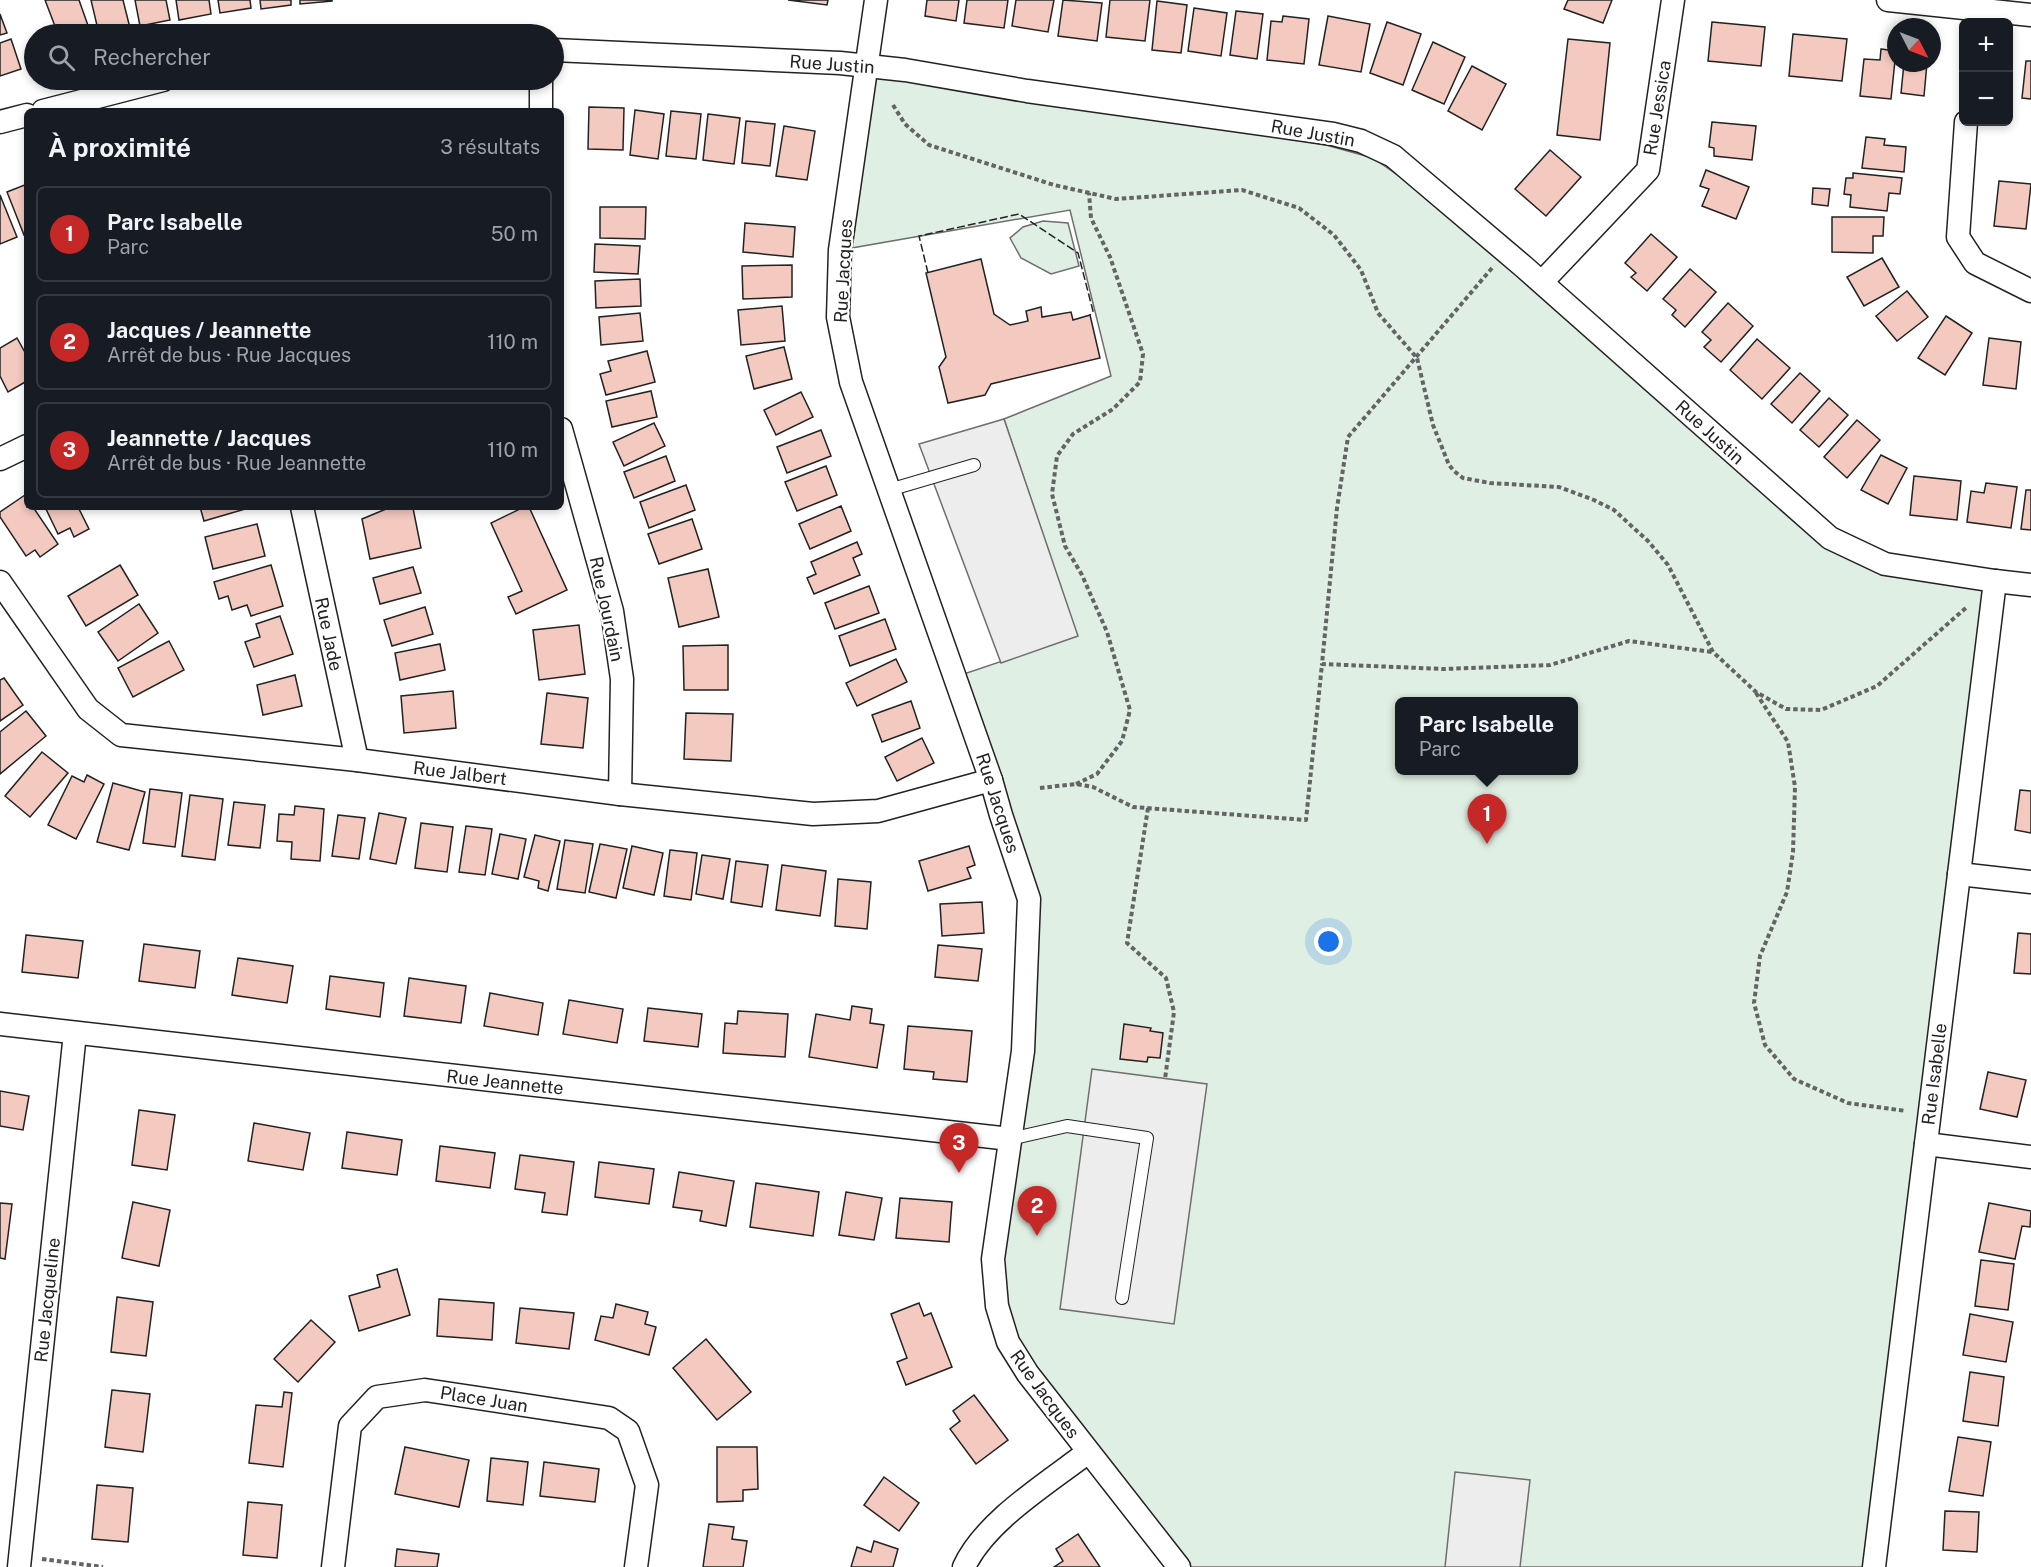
<!DOCTYPE html>
<html lang="fr">
<head>
<meta charset="utf-8">
<style>
  body { margin:0; font-family:"Public Sans",sans-serif; background:#242831; color:#f1f3f6 }
  .controls { position:absolute; right:18px; top:18px; display:grid; overflow:hidden; border-radius:9px; box-shadow:0 3px 9px #0003 }
  .controls button { width:54px; height:54px; display:grid; place-items:center; padding:0; border:0; border-bottom:2px solid #363941; background:#171b24; color:#f1f3f6; font:30px sans-serif }
  .compass { position:absolute; left:1887px; top:18px; width:54px; height:54px; border-radius:50%; background:#171b24; box-shadow:0 3px 9px #0003; rotate:132deg }
  .you { position:absolute; left:1329px; top:942px; width:21px; height:21px; margin:-15px; border:4px solid #fff; border-radius:50%; background:#1a73e8; box-shadow:0 0 0 9px #1a73e833 }
  .badge { display:grid; place-items:center; width:39px; height:39px; border-radius:50%; background:#c62828; color:#fff; font-size:20px; font-weight:700 }
  .pin { position:absolute; translate:-50% -50px; filter:drop-shadow(0 2px 3px #0008) }
  .pin::after { content:''; position:absolute; top:32px; width:21px; height:18px; background:inherit; clip-path:polygon(0 0,100% 0,50% 100%) }
  .popup { position:absolute; left:1395px; top:697px; width:183px; height:78px; box-sizing:border-box; display:grid; place-content:center; border-radius:9px; background:#171b24; filter:drop-shadow(0 2px 4px #0005); font-size:20px; white-space:nowrap; color:#9ea1a6 }
  .popup b { font-size:22px; color:#f1f3f6 }
  .popup::after { content:''; position:absolute; left:50%; top:100%; margin-left:-12px; border:12px solid transparent; border-top-color:#171b24 }
  .list { margin:0; padding:0; list-style:none }
  h2 { display:flex; justify-content:space-between; align-items:center; height:78px; margin:0; padding:0 24px; font-size:26px }
  h2 small { font-size:20px; font-weight:400; color:#9ea1a6 }
  .list li { display:grid; grid-template-columns:39px 1fr auto; gap:18px; align-items:center; box-sizing:border-box; height:96px; margin:0 12px 12px; padding:0 12px; border:2px solid #363941; border-radius:9px }
  .list b { display:block; font-size:22px; white-space:nowrap }
  .list p { margin:0; font-size:20px; white-space:nowrap; color:#9ea1a6 }
  .list em { font-size:20px; font-style:normal; color:#9ea1a6 }
  .icon { flex:none; width:33px; height:33px; fill:none; stroke:currentColor; stroke-width:2; stroke-linecap:round; stroke-linejoin:round }
  .map { position:relative; flex:none; width:2031px; height:1567px; overflow:hidden }
  .search { position:absolute; background:#171b24; box-shadow:0 3px 9px #0003; left:24px; top:24px; width:540px; height:66px; display:flex; align-items:center; gap:15px; box-sizing:border-box; padding:0 21px; border-radius:33px; color:#9ea1a6; font-size:22px }
  .panel { position:absolute; background:#171b24; box-shadow:0 3px 9px #0003; left:24px; top:108px; width:540px; height:402px; border-radius:9px }
  .map>svg:first-child { display:block }
  .green { fill:#e0efe3; stroke:#6f6f6f; stroke-width:1.5; fill-rule:evenodd }
  .parking { fill:#ededed; stroke:#6f6f6f; stroke-width:1.5 }
  .building { fill:#f3c9c0; stroke:#222; stroke-width:1.5 }
  .lines { fill:none; stroke-linecap:round; stroke-linejoin:round }
  .lane-casing { stroke:#222; stroke-width:14 }
  .street-casing { stroke:#222; stroke-width:25 }
  .path { stroke:#646464; stroke-width:4; stroke-dasharray:4.5 3; stroke-linecap:butt }
  .lane { stroke:#fff; stroke-width:12 }
  .street { stroke:#fff; stroke-width:22 }
  .fence { stroke:#222; stroke-width:1.5; stroke-dasharray:8 3; stroke-linecap:butt }
  .labels { text-anchor:middle; dominant-baseline:central; stroke-width:4.5; stroke-linejoin:round; paint-order:stroke }
  .street-label { font-size:18px; fill:#222; stroke:#fff }
</style>
</head>
<body>
<div class="map">
<svg width="2031" height="1567" viewBox="0 0 2031 1567">
  <rect width="100%" height="100%" fill="#fff"/>
  <g class="green">
    <path d="M860 65 1326 145 1373 158 1507 251 1830 538 1995 581 1874 1567H1179L1088 1452 997 1306 1029 899 955 677 1077 636 1004 419 1111 376 1070 210 840 250ZM1400 702H1574V770H1400Z"/>
    <polygon points="1043,221 1068,223 1079,266 1051,274 1021,258 1010,238 1023,227"/>
  </g>
  <g class="parking">
    <polygon points="1004,419 1078,636 1001,663 919,444"/>
    <polygon points="1092,1069 1207,1084 1174,1324 1060,1309"/>
    <polygon points="1455,1472 1530,1480 1520,1567 1445,1567"/>
  </g>
  <g class="building">
    <polygon points="45,0 79,0 91,34 58,34"/>
    <polygon points="91,0 123,0 130,28 99,34"/>
    <polygon points="135,0 166,0 170,20 140,26"/>
    <polygon points="176,0 209,0 211,14 179,20"/>
    <polygon points="218,0 250,0 251,8 220,13"/>
    <polygon points="260,0 291,0 291,5 261,9"/>
    <polygon points="300,0 332,0 332,1 300,4"/>
    <polygon points="788,0 828,0 827,5"/>
    <polygon points="927,0 959,0 956,21 925,16"/>
    <polygon points="967,0 1008,0 1004,28 964,23"/>
    <polygon points="1016,0 1054,0 1048,32 1012,26"/>
    <polygon points="1063,0 1102,3 1097,41 1058,36"/>
    <polygon points="1110,0 1150,0 1145,41 1106,37"/>
    <polygon points="1568,0 1612,0 1603,23 1564,9"/>
    <polygon points="1157,1 1187,5 1181,53 1152,50"/>
    <polygon points="1194,8 1227,13 1221,56 1188,51"/>
    <polygon points="1236,11 1263,14 1257,59 1230,55"/>
    <polygon points="0,14 7,33 0,35"/>
    <polygon points="1283,16 1309,19 1304,64 1267,60 1271,21 1282,22"/>
    <polygon points="1328,16 1370,24 1361,72 1319,65"/>
    <polygon points="1387,22 1421,34 1403,85 1370,73"/>
    <polygon points="1712,22 1765,27 1761,66 1708,61"/>
    <polygon points="1793,34 1847,39 1842,81 1789,76"/>
    <polygon points="11,39 21,69 0,76 0,43"/>
    <polygon points="1568,39 1610,43 1600,140 1557,135"/>
    <polygon points="1433,42 1465,57 1444,104 1412,90"/>
    <polygon points="1881,49 1896,51 1891,99 1860,96 1864,59 1880,60"/>
    <polygon points="2026,61 2031,61 2031,99 2022,98"/>
    <polygon points="1904,63 1927,63 1924,96 1901,93"/>
    <polygon points="1472,66 1506,84 1482,130 1448,111"/>
    <polygon points="589,107 624,108 623,150 588,149"/>
    <polygon points="635,110 664,114 658,159 630,155"/>
    <polygon points="671,111 701,114 696,159 666,156"/>
    <polygon points="708,114 740,118 734,164 703,160"/>
    <polygon points="746,121 775,124 770,166 742,163"/>
    <polygon points="1712,122 1756,126 1752,160 1714,156 1714,148 1709,147"/>
    <polygon points="784,126 815,131 807,180 776,176"/>
    <polygon points="1866,137 1885,139 1884,145 1906,147 1904,172 1862,168"/>
    <polygon points="1550,150 1581,177 1546,216 1515,189"/>
    <polygon points="1706,170 1749,187 1736,219 1702,206 1709,189 1700,186"/>
    <polygon points="1853,173 1902,178 1900,194 1889,193 1887,211 1850,207 1851,195 1844,194 1846,178 1853,178"/>
    <polygon points="1999,181 2031,184 2026,229 1994,226"/>
    <polygon points="27,184 27,234 24,235 7,192"/>
    <polygon points="1813,188 1830,189 1828,206 1812,204"/>
    <polygon points="0,195 17,237 0,244"/>
    <polygon points="600,207 646,207 645,239 600,238"/>
    <polygon points="1832,217 1884,217 1883,236 1873,236 1873,253 1832,252"/>
    <polygon points="745,223 795,227 793,257 743,252"/>
    <polygon points="1651,234 1677,257 1647,291 1631,277 1636,273 1625,263"/>
    <polygon points="595,244 640,246 638,274 594,272"/>
    <polygon points="1882,258 1899,287 1864,306 1847,277"/>
    <polygon points="981,259 994,314 1010,325 1028,321 1026,311 1041,307 1042,317 1071,312 1073,320 1090,315 1100,358 991,384 985,395 948,403 939,367 946,357 926,273"/>
    <polygon points="792,265 792,297 743,299 742,266"/>
    <polygon points="1690,269 1716,292 1685,327 1672,315 1676,310 1663,299"/>
    <polygon points="640,279 641,306 596,308 595,281"/>
    <polygon points="1907,291 1928,317 1897,341 1876,316"/>
    <polygon points="1728,303 1753,326 1721,362 1704,347 1711,340 1702,332"/>
    <polygon points="782,306 785,341 741,345 738,310"/>
    <polygon points="640,313 643,341 601,345 599,317"/>
    <polygon points="1946,316 1972,333 1945,375 1918,358"/>
    <polygon points="17,338 27,356 27,381 8,392 0,376 0,348"/>
    <polygon points="1989,338 2021,342 2016,389 1983,385"/>
    <polygon points="1757,339 1790,368 1762,399 1730,370"/>
    <polygon points="784,347 792,379 754,389 746,356"/>
    <polygon points="647,351 655,382 606,395 600,374 611,371 608,361"/>
    <polygon points="1800,373 1820,391 1792,423 1771,404"/>
    <polygon points="651,391 657,417 612,427 606,401"/>
    <polygon points="801,392 813,417 776,435 764,410"/>
    <polygon points="1829,398 1848,415 1819,447 1800,430"/>
    <polygon points="1857,420 1880,440 1847,478 1824,457"/>
    <polygon points="654,423 665,446 624,466 613,442"/>
    <polygon points="821,430 831,456 787,473 777,447"/>
    <polygon points="1881,455 1907,468 1888,504 1861,490"/>
    <polygon points="666,456 675,481 634,498 624,472"/>
    <polygon points="826,466 837,495 797,511 785,482"/>
    <polygon points="1914,476 1961,481 1957,520 1910,515"/>
    <polygon points="1986,483 2017,487 2011,528 1967,522 1971,491 1984,493"/>
    <polygon points="686,485 695,510 649,528 640,502"/>
    <polygon points="2026,490 2031,490 2031,530 2021,529"/>
    <polygon points="25,495 27,499 27,507 33,507 58,544 40,557 35,550 26,556 0,517 0,512"/>
    <polygon points="841,506 851,531 810,549 799,524"/>
    <polygon points="45,507 78,507 89,529 74,537 70,528 58,534"/>
    <polygon points="200,507 252,507 204,521"/>
    <polygon points="524,507 529,507 567,590 516,614 508,597 522,591 491,523"/>
    <polygon points="413,508 421,548 370,559 362,519 386,509"/>
    <polygon points="692,519 702,549 659,564 648,534"/>
    <polygon points="257,524 265,556 213,569 205,537"/>
    <polygon points="857,542 862,554 853,558 860,575 814,594 807,578 816,574 811,562"/>
    <polygon points="120,565 138,595 86,626 68,596"/>
    <polygon points="271,565 283,606 251,616 247,605 232,610 228,596 219,599 214,582"/>
    <polygon points="413,567 421,593 380,604 373,578"/>
    <polygon points="708,569 719,617 679,627 668,578"/>
    <polygon points="869,586 879,613 835,629 825,603"/>
    <polygon points="139,604 158,633 118,661 98,632"/>
    <polygon points="425,607 433,634 392,646 384,620"/>
    <polygon points="280,616 293,654 254,667 245,642 260,637 256,624"/>
    <polygon points="885,619 896,649 850,666 839,636"/>
    <polygon points="579,625 585,674 539,680 533,630"/>
    <polygon points="169,641 184,670 133,697 118,668"/>
    <polygon points="440,644 445,670 400,680 395,653"/>
    <polygon points="728,645 728,690 684,690 683,646"/>
    <polygon points="896,659 907,682 857,706 846,683"/>
    <polygon points="295,675 302,706 263,715 257,685"/>
    <polygon points="4,678 23,705 0,721 0,680"/>
    <polygon points="453,691 456,728 404,733 401,696"/>
    <polygon points="547,693 588,698 583,748 541,744"/>
    <polygon points="911,701 920,728 882,742 872,715"/>
    <polygon points="26,711 46,736 0,774 0,732"/>
    <polygon points="686,713 733,714 731,761 684,759"/>
    <polygon points="922,738 934,763 897,781 885,757"/>
    <polygon points="42,752 68,773 30,817 5,796"/>
    <polygon points="87,775 104,784 76,839 48,825 72,776 84,782"/>
    <polygon points="113,783 145,792 129,850 97,842"/>
    <polygon points="150,789 182,793 175,847 143,843"/>
    <polygon points="2020,790 2031,791 2031,833 2015,830"/>
    <polygon points="190,795 223,799 215,860 182,856"/>
    <polygon points="234,802 265,805 260,848 228,845"/>
    <polygon points="295,806 324,809 320,861 291,859 292,842 277,841 279,814 294,815"/>
    <polygon points="379,813 406,818 396,864 370,859"/>
    <polygon points="338,815 365,818 359,859 332,856"/>
    <polygon points="421,823 453,827 447,872 415,868"/>
    <polygon points="466,826 492,829 485,875 459,872"/>
    <polygon points="500,834 526,839 518,879 492,874"/>
    <polygon points="535,835 560,841 548,891 538,888 539,881 524,877"/>
    <polygon points="565,840 593,844 585,893 557,889"/>
    <polygon points="600,844 627,849 616,898 589,892"/>
    <polygon points="632,846 663,853 654,895 623,888"/>
    <polygon points="969,846 975,865 967,868 971,878 928,891 919,861"/>
    <polygon points="670,850 697,853 691,900 664,896"/>
    <polygon points="702,855 730,859 723,899 696,894"/>
    <polygon points="736,861 768,865 762,907 731,902"/>
    <polygon points="782,865 826,871 820,916 776,910"/>
    <polygon points="838,879 871,882 867,929 835,926"/>
    <polygon points="982,902 984,933 942,936 940,904"/>
    <polygon points="2018,933 2031,934 2031,974 2014,973"/>
    <polygon points="26,935 83,941 78,978 22,972"/>
    <polygon points="144,944 200,951 195,988 139,981"/>
    <polygon points="938,945 982,949 978,981 935,977"/>
    <polygon points="238,958 293,966 287,1003 232,995"/>
    <polygon points="330,976 384,983 380,1017 326,1009"/>
    <polygon points="409,978 466,986 461,1023 404,1016"/>
    <polygon points="490,993 543,1003 538,1035 484,1026"/>
    <polygon points="569,1000 623,1009 617,1043 563,1034"/>
    <polygon points="852,1006 872,1009 870,1023 884,1025 877,1068 809,1057 816,1014 850,1020"/>
    <polygon points="648,1008 702,1014 698,1047 644,1041"/>
    <polygon points="738,1011 788,1014 785,1057 723,1053 725,1023 737,1024"/>
    <polygon points="1124,1024 1151,1028 1150,1031 1163,1033 1160,1058 1148,1057 1147,1062 1120,1059"/>
    <polygon points="908,1026 972,1031 967,1082 933,1079 934,1072 904,1069"/>
    <polygon points="1988,1072 2026,1080 2017,1117 1980,1109"/>
    <polygon points="0,1091 29,1096 23,1130 0,1126"/>
    <polygon points="139,1110 175,1115 167,1170 132,1165"/>
    <polygon points="254,1123 310,1133 303,1170 248,1161"/>
    <polygon points="347,1132 402,1140 397,1175 342,1168"/>
    <polygon points="440,1146 495,1153 490,1188 436,1181"/>
    <polygon points="520,1155 574,1162 567,1215 542,1212 545,1193 515,1189"/>
    <polygon points="599,1162 654,1169 649,1204 595,1197"/>
    <polygon points="679,1172 734,1181 726,1226 700,1221 702,1211 673,1207"/>
    <polygon points="756,1183 819,1192 813,1236 750,1227"/>
    <polygon points="846,1192 882,1198 874,1240 839,1235"/>
    <polygon points="900,1198 952,1202 949,1242 896,1238"/>
    <polygon points="133,1202 170,1210 159,1266 122,1258"/>
    <polygon points="0,1203 12,1204 5,1259 0,1258"/>
    <polygon points="1989,1203 2031,1211 2030,1227 2022,1226 2015,1259 1979,1252"/>
    <polygon points="1981,1260 2014,1264 2008,1310 1975,1306"/>
    <polygon points="397,1269 410,1315 359,1331 349,1296 380,1287 377,1275"/>
    <polygon points="117,1297 153,1302 146,1356 111,1352"/>
    <polygon points="439,1299 494,1303 492,1340 437,1336"/>
    <polygon points="919,1303 924,1316 931,1313 952,1367 906,1385 897,1362 907,1358 891,1314"/>
    <polygon points="616,1304 648,1312 645,1324 656,1327 649,1355 595,1340 601,1316 613,1318"/>
    <polygon points="520,1308 574,1313 569,1349 516,1343"/>
    <polygon points="1970,1314 2013,1322 2006,1362 1963,1355"/>
    <polygon points="311,1320 335,1342 298,1382 274,1359"/>
    <polygon points="706,1339 751,1392 717,1420 673,1368"/>
    <polygon points="1970,1372 2004,1377 1998,1426 1963,1421"/>
    <polygon points="112,1390 150,1394 143,1452 105,1447"/>
    <polygon points="284,1392 292,1393 283,1467 249,1463 256,1405 282,1407"/>
    <polygon points="974,1395 1008,1440 976,1464 950,1429 960,1421 953,1411"/>
    <polygon points="1958,1437 1991,1442 1983,1496 1949,1491"/>
    <polygon points="405,1447 469,1460 459,1507 395,1494"/>
    <polygon points="717,1447 757,1447 758,1489 743,1490 743,1501 717,1502"/>
    <polygon points="491,1458 528,1462 523,1505 487,1501"/>
    <polygon points="544,1462 599,1469 595,1502 540,1496"/>
    <polygon points="884,1477 919,1503 899,1531 864,1505"/>
    <polygon points="97,1485 133,1488 128,1542 92,1539"/>
    <polygon points="248,1502 282,1505 277,1558 243,1555"/>
    <polygon points="1945,1511 1979,1512 1977,1552 1943,1550"/>
    <polygon points="709,1524 734,1527 732,1539 747,1541 743,1567 703,1567"/>
    <polygon points="1078,1534 1100,1567 1054,1567 1063,1561 1056,1549"/>
    <polygon points="874,1541 898,1549 893,1567 851,1567 857,1547 871,1552"/>
    <polygon points="397,1549 439,1554 437,1567 395,1567"/>
  </g>
  <g class="lines">
    <defs>
      <g id="lane">
        <polyline points="889,490 974,465"/>
        <polyline points="1010,1139 1067,1126 1147,1138 1122,1298"/>
      </g>
      <g id="street">
        <polyline points="876,0 840,250 838,317 851,382 991,780 1001,815 1029,899 1023,1051 993,1259 997,1306 1008,1342 1028,1374 1179,1567"/>
        <polyline points="1888,0 2031,15"/>
        <polyline points="554,50 840,63 905,70 1027,91 1333,134 1361,141 1393,156 1524,267 1830,538 1885,564 1995,581 2031,585"/>
        <polyline points="541,80 541,111"/>
        <polyline points="43,111 163,80"/>
        <polyline points="0,122 27,115"/>
        <polyline points="1966,122 1958,237 1975,263 2031,291"/>
        <polyline points="1542,282 1648,170 1673,0"/>
        <polyline points="561,429 612,611 622,679 620,794"/>
        <polyline points="0,459 27,446"/>
        <polyline points="302,507 357,760"/>
        <polyline points="0,582 88,709 121,735 357,760 620,794 813,814 878,811 991,780"/>
        <polyline points="1959,874 2031,882"/>
        <polyline points="0,1024 1010,1139"/>
        <polyline points="1926,1144 2031,1157"/>
        <polyline points="19,1567 75,1033"/>
        <polyline points="333,1567 350,1426 377,1397 425,1390 609,1418 628,1431 647,1485 636,1567"/>
        <path d="M964 1567C985 1521 1048 1483 1088 1452"/>
        <polyline points="1874,1567 1995,581"/>
      </g>
    </defs>
    <use href="#lane" class="lane-casing"/>
    <use href="#street" class="street-casing"/>
    <g class="path">
      <polyline points="893,105 905,124 929,145 1054,185 1116,199 1242,190 1299,208 1334,235 1361,270 1378,313 1417,358 1433,425 1449,465 1454,471 1463,478 1490,483 1559,487 1594,500 1614,510 1648,541 1668,565 1713,652 1756,692 1786,709 1821,710 1877,686 1968,606"/>
      <polyline points="1492,268 1348,437 1337,508 1322,664 1444,669 1550,665 1629,641 1712,652"/>
      <polyline points="1756,693 1788,742 1795,787 1793,852 1787,892 1760,956 1754,1003 1765,1045 1794,1079 1848,1103 1906,1111"/>
      <polyline points="1076,784 1097,774 1122,741 1130,710 1107,632 1082,575 1065,546 1052,494 1057,456 1073,434 1113,409 1140,382 1143,354 1110,257 1091,218 1089,193"/>
      <polyline points="1040,788 1076,784 1093,787 1133,807 1306,820 1322,664"/>
      <polyline points="1148,808 1127,943 1166,978 1174,1012 1165,1079"/>
      <polyline points="42,1559 103,1567"/>
    </g>
    <use href="#lane" class="lane"/>
    <use href="#street" class="street"/>
    <polyline class="fence" points="928,273 919,236 1019,214 1078,253 1093,311 1090,315"/>
  </g>
  <g class="labels">
    <g class="street-label">
      <text transform="translate(832 64) rotate(4)">Rue Justin</text>
      <text transform="translate(1657 108) rotate(-81)">Rue Jessica</text>
      <text transform="translate(1313 133) rotate(10)">Rue Justin</text>
      <text transform="translate(843 271) rotate(-87)">Rue Jacques</text>
      <text transform="translate(1710 432) rotate(42)">Rue Justin</text>
      <text transform="translate(607 609) rotate(78)">Rue Jourdain</text>
      <text transform="translate(329 634) rotate(78)">Rue Jade</text>
      <text transform="translate(460 773) rotate(7)">Rue Jalbert</text>
      <text transform="translate(998 803) rotate(72)">Rue Jacques</text>
      <text transform="translate(1934 1074) rotate(-83)">Rue Isabelle</text>
      <text transform="translate(505 1082) rotate(6)">Rue Jeannette</text>
      <text transform="translate(47 1300) rotate(-84)">Rue Jacqueline</text>
      <text transform="translate(1045 1394) rotate(54)">Rue Jacques</text>
      <text transform="translate(484 1399) rotate(9)">Place Juan</text>
    </g>
  </g>
</svg>
<div class="controls">
<button>+</button>
<button>−</button>
</div>
<svg class="compass" viewBox="-18 -18 36 36"><path d="M0-13l5 13h-10z" fill="#e53935"/><path d="M0 13l5-13h-10z" fill="#9ea1a6"/></svg>
<div class="you"></div>
<div class="pin badge" style="left:1487px;top:844px">1</div>
<div class="popup"><b>Parc Isabelle</b>Parc</div>
<div class="pin badge" style="left:1037px;top:1236px">2</div>
<div class="pin badge" style="left:959px;top:1173px">3</div>
<div class="search"><svg class="icon" aria-label="search" viewBox="0 0 24 24"><circle cx="10" cy="10" r="6"/><path d="M15 15l6 6"/></svg>Rechercher</div>
<section class="panel">
<h2>À proximité<small>3 résultats</small></h2>
<ul class="list">
<li><span class="badge">1</span><div><b>Parc Isabelle</b><p>Parc</p></div><em>50 m</em></li>
<li><span class="badge">2</span><div><b>Jacques / Jeannette</b><p>Arrêt de bus · Rue Jacques</p></div><em>110 m</em></li>
<li><span class="badge">3</span><div><b>Jeannette / Jacques</b><p>Arrêt de bus · Rue Jeannette</p></div><em>110 m</em></li>
</ul>
</section>
</div>
</body>
</html>
